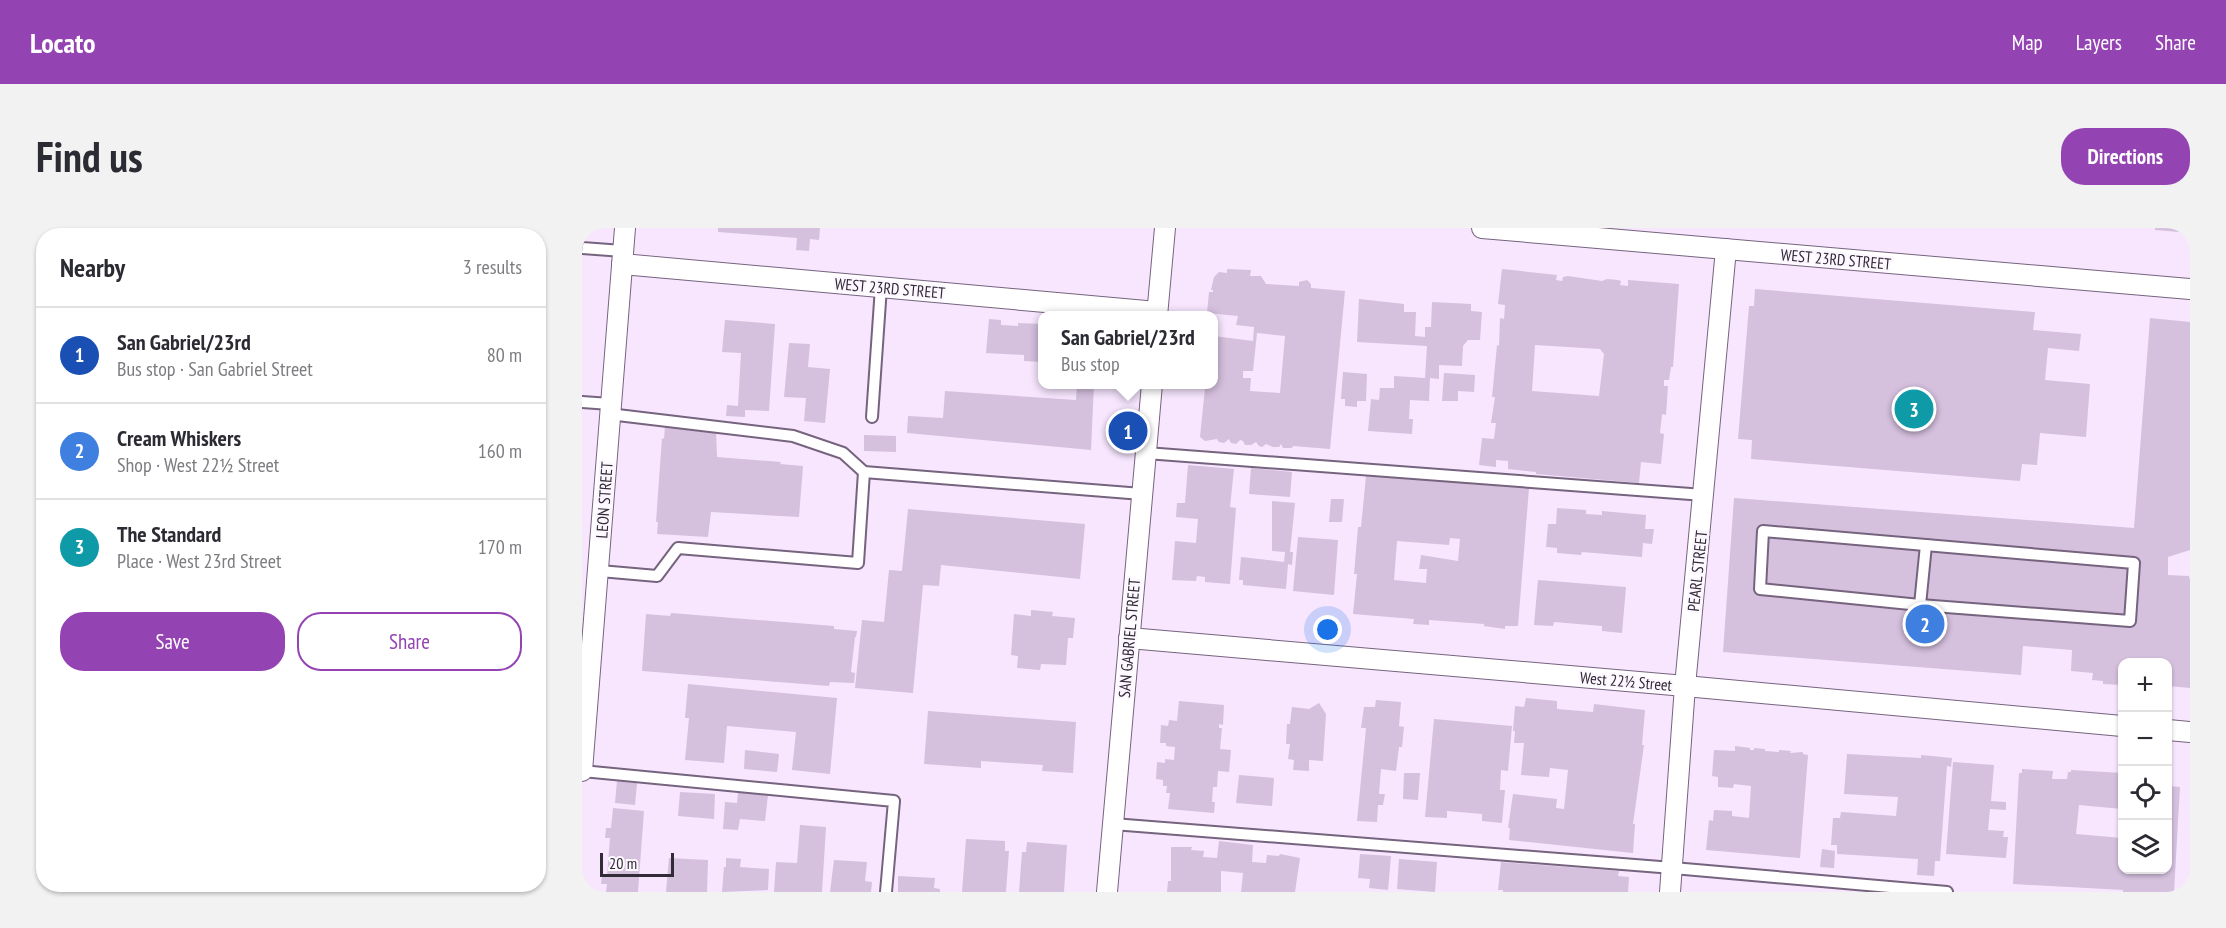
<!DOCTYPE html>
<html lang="en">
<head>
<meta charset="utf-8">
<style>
  body { margin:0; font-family:"PT Sans Narrow",sans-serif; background:#f2f2f3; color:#2b2b33 }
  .controls { position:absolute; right:18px; bottom:18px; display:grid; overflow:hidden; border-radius:12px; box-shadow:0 2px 4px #0004 }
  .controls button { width:54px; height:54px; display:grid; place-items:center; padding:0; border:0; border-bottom:2px solid #e1e1e2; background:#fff; color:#2b2b33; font:30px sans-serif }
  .scale { position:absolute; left:18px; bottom:15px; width:74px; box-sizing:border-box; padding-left:6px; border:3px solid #322a36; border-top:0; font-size:16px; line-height:21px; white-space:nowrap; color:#322a36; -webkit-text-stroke:4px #fdf8ff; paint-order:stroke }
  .you { position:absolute; left:746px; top:402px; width:21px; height:21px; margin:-15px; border:4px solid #fff; border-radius:50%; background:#1a73e8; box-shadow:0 0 0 9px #1a73e833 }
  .badge { display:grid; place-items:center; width:39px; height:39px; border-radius:50%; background:#9443b3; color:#fff; font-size:20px; font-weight:700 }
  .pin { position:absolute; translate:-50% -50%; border:3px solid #fff; box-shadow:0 2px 6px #0006 }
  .popup { position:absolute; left:456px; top:83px; width:180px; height:78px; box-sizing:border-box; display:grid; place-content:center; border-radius:12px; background:#fff; filter:drop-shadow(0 2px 4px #0005); font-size:20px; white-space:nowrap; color:#7c7c81 }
  .popup b { font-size:22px; color:#2b2b33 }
  .popup::after { content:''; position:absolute; left:50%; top:100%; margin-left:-12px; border:12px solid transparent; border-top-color:#fff }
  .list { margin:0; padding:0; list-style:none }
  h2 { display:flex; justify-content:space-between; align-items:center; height:78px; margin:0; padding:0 24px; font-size:26px }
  h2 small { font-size:20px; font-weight:400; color:#7c7c81 }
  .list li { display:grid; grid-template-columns:39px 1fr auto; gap:18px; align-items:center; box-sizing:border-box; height:96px; padding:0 24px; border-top:2px solid #e1e1e2 }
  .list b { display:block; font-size:22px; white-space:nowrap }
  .list p { margin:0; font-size:20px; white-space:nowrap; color:#7c7c81 }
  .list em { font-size:20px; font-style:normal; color:#7c7c81 }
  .actions { display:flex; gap:12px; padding:18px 24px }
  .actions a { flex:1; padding:14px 0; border:2px solid #9443b3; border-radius:24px; text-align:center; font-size:21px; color:#9443b3 }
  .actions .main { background:#9443b3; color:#fff }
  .icon { flex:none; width:33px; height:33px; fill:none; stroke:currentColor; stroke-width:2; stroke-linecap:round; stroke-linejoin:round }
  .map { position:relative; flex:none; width:1608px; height:664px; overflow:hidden; border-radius:24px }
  header { display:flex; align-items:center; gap:36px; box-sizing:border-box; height:84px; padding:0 30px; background:#9443b3; color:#fff }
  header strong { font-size:28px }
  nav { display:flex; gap:33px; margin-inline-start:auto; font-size:21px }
  .intro { display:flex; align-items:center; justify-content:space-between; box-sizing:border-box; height:144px; padding:0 36px }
  h1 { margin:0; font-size:42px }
  .button { padding:15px 27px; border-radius:24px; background:#9443b3; color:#fff; font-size:21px; font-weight:700 }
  main { display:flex; gap:36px; padding:0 36px }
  aside { flex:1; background:#fff; border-radius:24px; box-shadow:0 2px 4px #0004 }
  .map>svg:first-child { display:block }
  .building { fill:#d5c0de; fill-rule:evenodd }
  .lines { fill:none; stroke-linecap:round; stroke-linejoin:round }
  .lane-casing { stroke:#76637e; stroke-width:14 }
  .street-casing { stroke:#76637e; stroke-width:22 }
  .lane { stroke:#fff; stroke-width:10 }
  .street { stroke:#fff; stroke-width:20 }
  .labels { text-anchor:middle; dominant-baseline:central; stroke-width:5; stroke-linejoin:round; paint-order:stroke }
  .street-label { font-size:16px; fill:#322a36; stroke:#fdf8ff }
</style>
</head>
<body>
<header>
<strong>Locato</strong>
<nav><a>Map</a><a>Layers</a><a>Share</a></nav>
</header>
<div class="intro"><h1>Find us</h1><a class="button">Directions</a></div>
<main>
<aside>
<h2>Nearby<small>3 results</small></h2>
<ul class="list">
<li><span class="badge" style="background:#1a4fb4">1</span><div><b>San Gabriel/23rd</b><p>Bus stop · San Gabriel Street</p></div><em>80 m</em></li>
<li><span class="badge" style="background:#3f7fe0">2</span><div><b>Cream Whiskers</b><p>Shop · West 22½ Street</p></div><em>160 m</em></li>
<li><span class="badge" style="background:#0f9aa8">3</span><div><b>The Standard</b><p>Place · West 23rd Street</p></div><em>170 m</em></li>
</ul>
<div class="actions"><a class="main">Save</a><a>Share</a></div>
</aside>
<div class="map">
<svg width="1608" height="664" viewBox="0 0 1608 664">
  <rect width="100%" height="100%" fill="#f7e6fe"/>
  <g class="building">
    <polygon points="136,0 238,0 237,12 228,11 227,23 214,22 215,10 136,4"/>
    <polygon points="1573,0 1608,0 1608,5 1573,2"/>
    <path d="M645 41 669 42 668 48H679L684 56 717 58V54L725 52 729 56V60L763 63 748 221 711 218 710 220H701L699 216 697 219H691L684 216 680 219 677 218 674 214 669 217H663L661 213 658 212 654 216 649 215 647 211 642 215 637 214 635 211 623 213 618 209 623 160 621 156H632V108L671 113 672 99 654 97 656 88 625 85 627 64H631V62H629L632 49 637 44 645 45ZM675 105 703 108 698 165 668 163 669 150H661V143H671Z"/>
    <path d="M920 41 975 47 974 52 980 53 981 49 986 48 1020 53 1025 51 1036 52 1039 53 1038 57 1046 58V52L1097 56 1091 139H1089L1087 152H1082V158H1086L1084 187 1080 186 1078 205 1082 206 1079 236 1059 234 1057 255 954 246V244L926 241V233L914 232V239L897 237 900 210 912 211 914 195H909L913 169H910L915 117 917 118 918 90 922 91 923 77 916 76ZM953 117 1018 121 1022 126 1017 168 950 163Z"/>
    <polygon points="1173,61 1453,84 1451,102 1499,106 1497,123 1466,120 1463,152 1508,156 1504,209 1458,205 1455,237 1440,236 1438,253 1169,231 1170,212 1156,211 1167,78 1172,78"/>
    <polygon points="777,71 822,76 822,84 834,84 833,108 843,109 843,99 849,99 850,74 889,76 889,83 900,84 898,112 886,112 881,118 880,138 857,137 857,151 848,150 847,173 828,172 827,191 831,191 830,206 786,203 789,171 797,172 798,160 812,160 812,148 843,150 845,118 775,114"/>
    <polygon points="1568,90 1608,94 1608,322 1586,329 1586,347 1607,348 1608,352 1608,460 1586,458 1586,434 1540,434 1540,457 1521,456 1521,453 1510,452 1511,445 1489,443 1490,422 1441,418 1439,447 1141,424 1152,270 1552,300"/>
    <polygon points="407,91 419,92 419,97 436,98 436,95 460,96 460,134 442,133 442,127 404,125"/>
    <polygon points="143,92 193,96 187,183 163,182 163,189 144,188 145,177 156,178 159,125 140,124"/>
    <polygon points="207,115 228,116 226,139 248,141 243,195 222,193 224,170 202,169"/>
    <polygon points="761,144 785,146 784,173 775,173 775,179 763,178 763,171 759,171"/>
    <polygon points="862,145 893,147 892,164 876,163 876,173 860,173"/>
    <polygon points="495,156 512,156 509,222 325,205 326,188 361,190 363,163 494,172"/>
    <polygon points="83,198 134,202 135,229 199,234 198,236 221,238 217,289 129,284 126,309 75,306 76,294 74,294 80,210 82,211"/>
    <polygon points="282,207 314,208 314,224 282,223"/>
    <polygon points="606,237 652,241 648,279 654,280 648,356 623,354 623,349 615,348 614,353 590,352 593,313 614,315 616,291 594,289 595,275 603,275"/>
    <polygon points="669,240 710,244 708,269 667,266"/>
    <path d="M784 248 874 254V252L888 254 887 256 947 260 936 398H923V401L902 398V396L847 392V397L831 396 832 391 771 386 775 346H772L776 299H779ZM868 310 878 311 876 333 839 327 837 341H845L844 355 812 352 815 313 867 317Z"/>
    <polygon points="749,271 762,271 760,294 747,294"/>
    <polygon points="690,273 713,275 708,324 711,324 710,337 706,336 704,361 661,357 661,352 657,352 659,329 702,334 703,324 690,323"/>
    <polygon points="975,280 1004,282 1004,286 1020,287 1020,283 1064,287 1063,301 1072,301 1070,316 1061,315 1060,329 1000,324 999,327 975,325 975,320 964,319 966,296 974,296"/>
    <polygon points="326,281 503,296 498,351 359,337 357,358 341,357 331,465 273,460 280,392 302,394 307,342 320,343"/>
    <polygon points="716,309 756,312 752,367 711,363"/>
    <polygon points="956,352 1044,359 1040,405 1020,403 1020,398 972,394 971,398 952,397"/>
    <polygon points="449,382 471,384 470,388 493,390 491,410 486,410 484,437 459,436 458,442 435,440 436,428 429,427 432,386 449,388"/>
    <polygon points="89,385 252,398 252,401 275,403 274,409 273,409 269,444 273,445 272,455 248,454 247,458 60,443 64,386 88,388"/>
    <polygon points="106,456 255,470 248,546 210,542 214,504 145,498 142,535 103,532 107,490 103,490"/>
    <polygon points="944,470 975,473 975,481 1011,484 1012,476 1063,482 1060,517 1062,517 1051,596 1053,596 1051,625 927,612 928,600 926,600 931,566 975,571 974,580 982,581 986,542 968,540 967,549 939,547 942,515 932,515 933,503 931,503 933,478 942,479"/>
    <polygon points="794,472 819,474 817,498 822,499 820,519 817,519 814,543 799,541 797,566 803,566 801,577 796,577 795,594 775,593 784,500 779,500 782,479 793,479"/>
    <polygon points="597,473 642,477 641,497 637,496 637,500 640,500 638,521 649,522 647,544 636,543 635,559 631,559 630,574 633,574 632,585 586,581 588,565 584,565 585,558 581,558 581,552 574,551 575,534 583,535 583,531 592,532 593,519 584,518 584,515 578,515 579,497 586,498 587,492 595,493"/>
    <polygon points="737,475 744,486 741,533 727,532 727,543 711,542 712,532 706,531 708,516 704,516 705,496 708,496 710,479 727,481"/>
    <polygon points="346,483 494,494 491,545 460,543 461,537 399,533 399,540 342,536"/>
    <polygon points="852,491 930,498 926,543 919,542 918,562 923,562 920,595 900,593 900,586 865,583 865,590 843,589"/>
    <polygon points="1153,518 1168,520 1168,522 1172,522 1172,520 1183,521 1183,523 1197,524 1197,522 1209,523 1208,525 1221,524 1221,526 1226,527 1218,630 1124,622 1127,592 1131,593 1132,582 1150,583 1150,588 1167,590 1169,558 1152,556 1151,560 1136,559 1136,549 1130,548 1132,522 1153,523"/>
    <polygon points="163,522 197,526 195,544 162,541"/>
    <polygon points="1265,526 1339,530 1339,527 1370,530 1369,539 1365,538 1358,633 1353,633 1352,648 1335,647 1336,631 1255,626 1255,617 1249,617 1251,590 1258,590 1259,584 1314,588 1316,569 1262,566"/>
    <polygon points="1371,534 1412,537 1409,573 1424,574 1424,582 1408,581 1406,602 1422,603 1421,609 1426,609 1424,630 1364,626"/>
    <polygon points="1440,541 1471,543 1470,551 1485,551 1486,544 1489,544 1489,542 1540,545 1540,581 1497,577 1494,606 1540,610 1540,642 1586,642 1586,558 1598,559 1592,664 1541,664 1541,662 1431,656 1437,545 1440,545"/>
    <polygon points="822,545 838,545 836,572 821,571"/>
    <polygon points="657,547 692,550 690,578 654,575"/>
    <polygon points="35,553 55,555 53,577 33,575"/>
    <polygon points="98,564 133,566 132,591 96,588"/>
    <polygon points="156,564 186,567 183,593 158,591 156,602 141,601 143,574 155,575"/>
    <polygon points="31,580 62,583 56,664 24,664 25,656 19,656 20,648 25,648 28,610 23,610 24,600 29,600"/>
    <polygon points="218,597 244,599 240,664 192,664 194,634 215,635"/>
    <polygon points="384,611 423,613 423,623 427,623 424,664 380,664"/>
    <polygon points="637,613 671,617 670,634 684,635 685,627 697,628 698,626 718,630 713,664 659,664 661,645 639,643 639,664 585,664 586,653 589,653 589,619 610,619 609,622 622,623 621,629 635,630"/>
    <polygon points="445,614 485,617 482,664 437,664 440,624 444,624"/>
    <polygon points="1240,621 1253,623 1252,640 1238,639"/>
    <polygon points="778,626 809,628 806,662 787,660 788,651 776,650"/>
    <polygon points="87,630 126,632 125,664 84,664"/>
    <polygon points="144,630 159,631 158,639 187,641 186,662 140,664 142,639 144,639"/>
    <polygon points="817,631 855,634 853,664 815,661"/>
    <polygon points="252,632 285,634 283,653 290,654 289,664 248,664"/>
    <polygon points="919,634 1037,643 1036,648 1047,649 1046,664 921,664 921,662 916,662"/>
    <polygon points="316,648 353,650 352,660 358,661 358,664 316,664"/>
  </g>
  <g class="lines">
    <defs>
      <g id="lane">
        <polyline points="0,20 41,23"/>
        <polyline points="0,174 28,176"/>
        <polyline points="27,186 211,208 261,225 282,244 560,266"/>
        <polyline points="290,189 299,59"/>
        <polyline points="564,225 1122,267"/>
        <polygon points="1181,303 1552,335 1548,393 1338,377 1178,361"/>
        <polyline points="18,343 75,348 96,320 276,335 282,244"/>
        <polyline points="1338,377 1344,317"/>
        <polyline points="0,543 312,573 304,664"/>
        <polyline points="531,596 1091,640 1365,664"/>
      </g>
      <g id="street">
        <polyline points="900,0 1608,61"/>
        <polyline points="40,36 575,84"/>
        <polyline points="575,88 583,0"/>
        <polyline points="547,410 1103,458 1540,498"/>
        <polyline points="1586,502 1608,504"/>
        <path d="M0 543C16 362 27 181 43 0"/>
        <polyline points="525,664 570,156"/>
        <polyline points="1088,664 1103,458 1144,21"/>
      </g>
    </defs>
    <use href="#lane" class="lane-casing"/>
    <use href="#street" class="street-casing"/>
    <use href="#lane" class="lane"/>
    <use href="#street" class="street"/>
  </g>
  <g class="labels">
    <g class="street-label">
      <text transform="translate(1254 31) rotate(5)">WEST 23RD STREET</text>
      <text transform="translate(308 60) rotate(5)">WEST 23RD STREET</text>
      <text transform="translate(22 272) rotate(-86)">LEON STREET</text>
      <text transform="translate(1115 343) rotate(-84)">PEARL STREET</text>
      <text transform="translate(547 410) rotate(-85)">SAN GABRIEL STREET</text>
      <text transform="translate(1044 453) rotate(5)">West 22½ Street</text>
    </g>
  </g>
</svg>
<div class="controls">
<button>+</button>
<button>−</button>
<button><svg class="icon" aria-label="locate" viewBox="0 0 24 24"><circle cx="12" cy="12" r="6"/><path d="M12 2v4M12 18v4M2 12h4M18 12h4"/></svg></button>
<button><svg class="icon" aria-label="layers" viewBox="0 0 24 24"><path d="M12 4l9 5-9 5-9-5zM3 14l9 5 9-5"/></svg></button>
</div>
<div class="scale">20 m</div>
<div class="you"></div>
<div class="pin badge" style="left:546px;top:203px;background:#1a4fb4">1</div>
<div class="popup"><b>San Gabriel/23rd</b>Bus stop</div>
<div class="pin badge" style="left:1343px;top:396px;background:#3f7fe0">2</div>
<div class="pin badge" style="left:1332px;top:181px;background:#0f9aa8">3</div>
</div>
</main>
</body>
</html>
